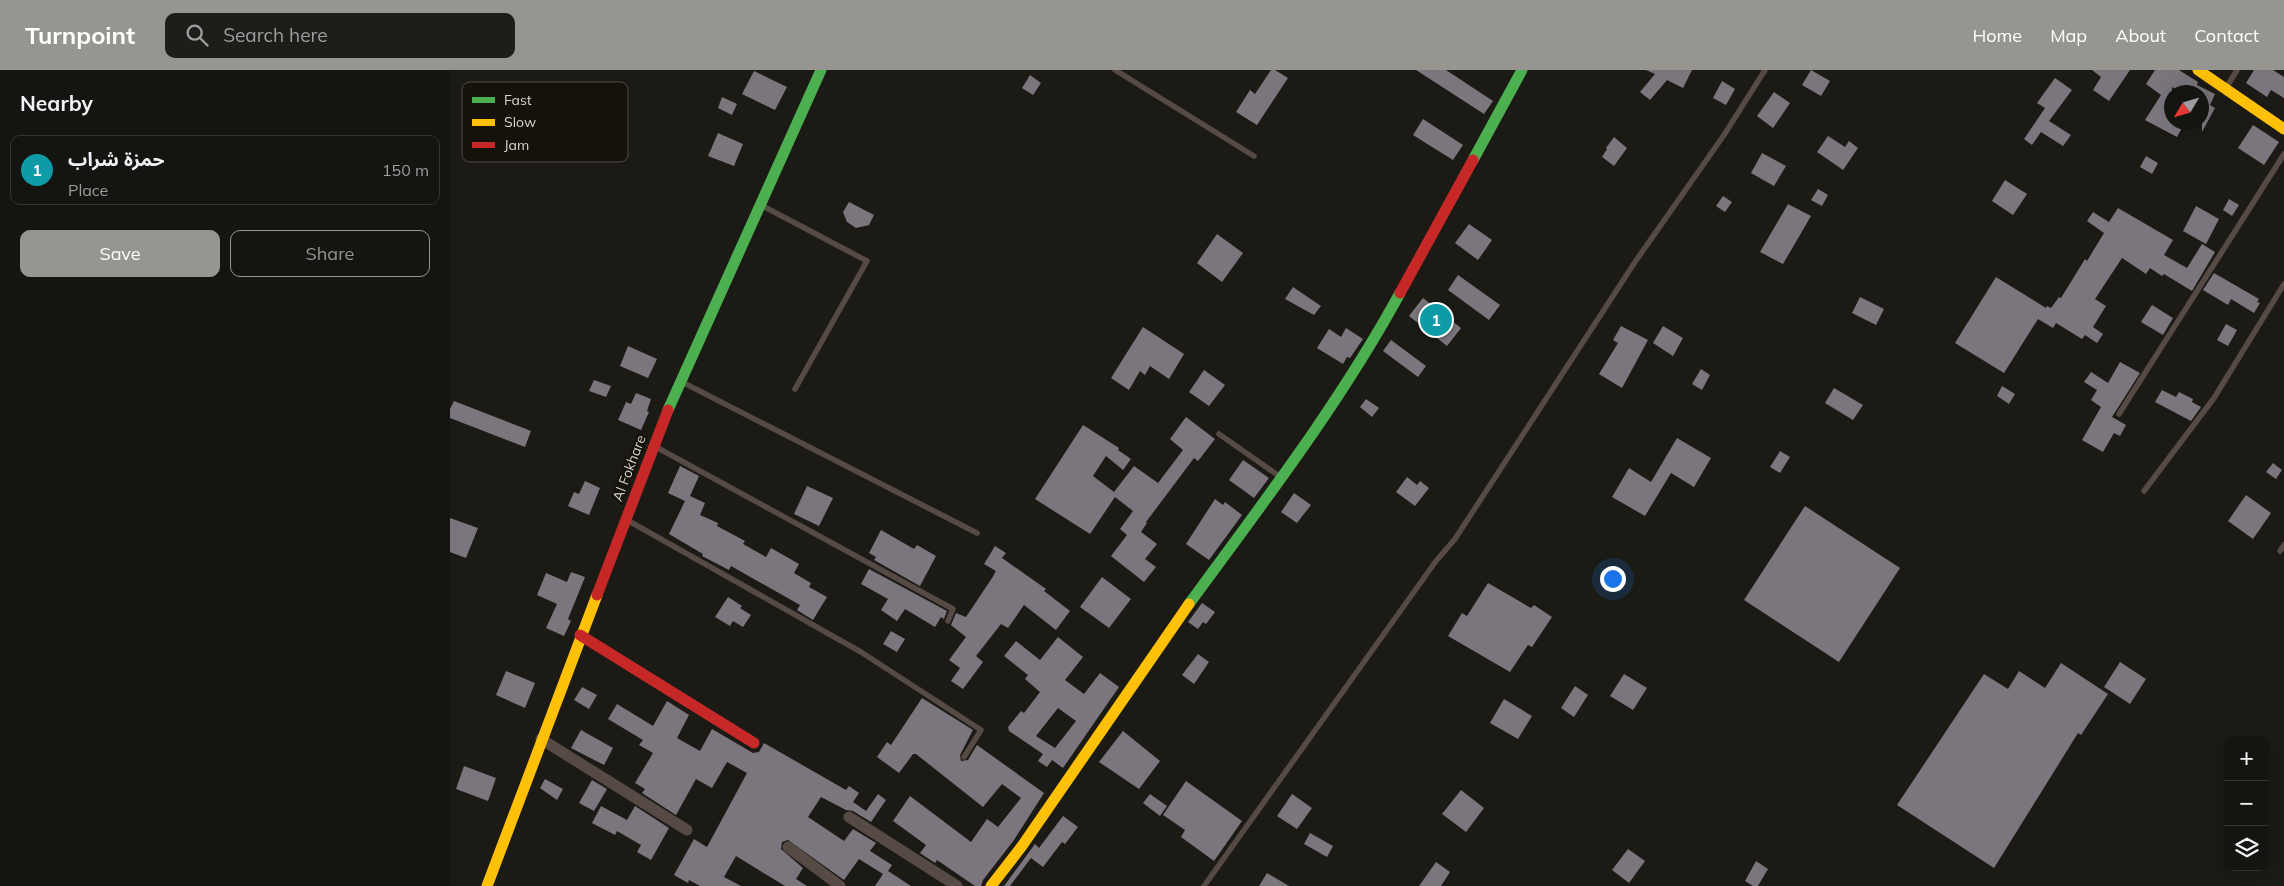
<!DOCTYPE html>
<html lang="en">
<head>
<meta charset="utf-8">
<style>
  body { margin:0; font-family:Mulish,"Noto Sans Arabic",sans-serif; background:#1d1d19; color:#f1f3f6 }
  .controls { position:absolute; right:15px; bottom:15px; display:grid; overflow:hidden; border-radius:10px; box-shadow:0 5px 20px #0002 }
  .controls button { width:45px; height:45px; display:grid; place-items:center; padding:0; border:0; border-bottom:1px solid #333330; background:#141410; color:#f1f3f6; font:25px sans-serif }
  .compass { position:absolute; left:1714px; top:15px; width:45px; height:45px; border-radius:50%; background:#141410; box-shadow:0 5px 20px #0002; rotate:232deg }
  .you { position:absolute; left:1162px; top:508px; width:18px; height:18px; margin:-12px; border:4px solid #fff; border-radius:50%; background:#1a73e8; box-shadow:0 0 0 8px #1a73e833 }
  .badge { display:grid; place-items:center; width:32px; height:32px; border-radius:50%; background:#969590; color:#fff; font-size:16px; font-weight:700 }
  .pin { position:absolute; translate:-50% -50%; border:2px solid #fff; box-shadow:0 1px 5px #0006 }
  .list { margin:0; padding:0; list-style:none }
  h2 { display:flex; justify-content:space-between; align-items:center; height:65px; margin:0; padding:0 20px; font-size:21px }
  h2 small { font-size:16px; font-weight:400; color:#9d9e9f }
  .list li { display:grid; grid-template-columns:32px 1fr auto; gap:15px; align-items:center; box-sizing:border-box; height:70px; margin:0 10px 10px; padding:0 10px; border:1px solid #333330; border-radius:10px }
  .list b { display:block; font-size:19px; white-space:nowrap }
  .list p { margin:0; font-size:16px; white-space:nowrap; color:#9d9e9f }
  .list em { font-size:16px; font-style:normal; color:#9d9e9f }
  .actions { display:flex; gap:10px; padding:15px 20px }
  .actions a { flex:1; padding:11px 0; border:1px solid #969590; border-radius:10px; text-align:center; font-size:18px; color:#969590 }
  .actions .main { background:#969590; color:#fff }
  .icon { flex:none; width:28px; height:28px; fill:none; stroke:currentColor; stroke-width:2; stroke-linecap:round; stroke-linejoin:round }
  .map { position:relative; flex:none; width:1834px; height:816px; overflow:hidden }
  header { display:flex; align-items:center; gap:30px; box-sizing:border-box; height:70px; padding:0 25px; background:#969590; color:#fff }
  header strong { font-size:24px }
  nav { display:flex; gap:28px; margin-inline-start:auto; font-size:18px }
  .search { width:350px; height:45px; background:#1d1d19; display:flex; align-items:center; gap:12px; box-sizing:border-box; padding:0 18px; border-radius:10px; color:#9d9e9f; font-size:19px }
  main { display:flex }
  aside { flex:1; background:#141410 }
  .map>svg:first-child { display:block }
  .building { fill:#7b767e; fill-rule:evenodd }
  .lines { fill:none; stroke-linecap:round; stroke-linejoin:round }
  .lane { stroke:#564b44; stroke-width:5.5 }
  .street { stroke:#564b44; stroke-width:11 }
  .fast { stroke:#4caf50; stroke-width:11 }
  .slow { stroke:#ffc107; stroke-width:11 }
  .jam { stroke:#c62828; stroke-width:11 }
  .labels { text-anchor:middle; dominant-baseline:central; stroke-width:5; stroke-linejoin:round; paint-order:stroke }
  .street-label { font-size:14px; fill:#d8d7d2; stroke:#14120a }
  .key { fill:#14120a; stroke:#4f4d46; stroke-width:1 }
  .key-label { font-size:14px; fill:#d8d7d2 }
</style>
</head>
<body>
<header>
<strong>Turnpoint</strong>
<div class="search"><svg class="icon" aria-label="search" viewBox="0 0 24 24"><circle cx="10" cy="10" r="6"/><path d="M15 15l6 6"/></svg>Search here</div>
<nav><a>Home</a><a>Map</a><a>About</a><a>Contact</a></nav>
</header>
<main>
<aside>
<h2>Nearby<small></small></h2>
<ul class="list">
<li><span class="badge" style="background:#0f9aa8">1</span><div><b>حمزة شراب</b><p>Place</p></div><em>150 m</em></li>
</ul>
<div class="actions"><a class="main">Save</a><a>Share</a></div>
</aside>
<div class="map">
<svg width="1834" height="816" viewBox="0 0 1834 816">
  <rect width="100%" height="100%" fill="#1b1a15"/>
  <g class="building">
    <polygon points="821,0 825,0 838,8 807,55 786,42 800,20 805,24"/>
    <polygon points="966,0 996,0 1043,31 1034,44"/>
    <polygon points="1196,0 1242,0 1233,18 1217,10 1200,30 1190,22 1205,4"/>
    <polygon points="1361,0 1380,11 1371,26 1352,15"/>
    <polygon points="1642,0 1680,0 1659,31 1643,20 1651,7"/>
    <polygon points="1705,0 1729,0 1748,12 1747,15 1765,24 1760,35 1765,38 1752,62 1752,22 1732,22 1722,17 1722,52 1735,52 1727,67 1695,50 1711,25 1696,14"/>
    <polygon points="1804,0 1823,0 1834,7 1834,28 1821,20 1817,27 1796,13"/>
    <polygon points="304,1 337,17 325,40 292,24"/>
    <polygon points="580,5 591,13 583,25 572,18"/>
    <polygon points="1605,8 1622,20 1599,51 1621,65 1613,76 1591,62 1582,75 1574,69 1595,38 1587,33"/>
    <polygon points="1272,11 1285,19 1276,35 1263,28"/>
    <polygon points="1324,22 1340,33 1323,58 1307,46"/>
    <polygon points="272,27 287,34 282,45 268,38"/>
    <polygon points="973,49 1013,75 1003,90 963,65"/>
    <polygon points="1803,55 1829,72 1814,95 1788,78"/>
    <polygon points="268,63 293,74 284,96 258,86"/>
    <polygon points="1378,66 1395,77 1399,71 1408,78 1393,100 1367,82"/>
    <polygon points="1164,67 1177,78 1164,96 1152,87 1157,79 1156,78"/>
    <polygon points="1312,83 1336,96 1324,116 1301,103"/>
    <polygon points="1696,86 1708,93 1702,104 1690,97"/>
    <polygon points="1555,110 1577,124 1563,145 1542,131"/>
    <polygon points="1368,119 1378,125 1372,136 1361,130"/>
    <polygon points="1273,126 1282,132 1275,142 1266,136"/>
    <polygon points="1779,129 1789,135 1782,146 1773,140"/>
    <polygon points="399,132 424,145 419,155 406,158 397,152 393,142"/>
    <polygon points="1338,134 1361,146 1333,194 1310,182"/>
    <polygon points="1746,136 1769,149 1756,174 1733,161"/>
    <polygon points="1668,138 1723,170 1714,185 1737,198 1752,174 1765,182 1742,221 1714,204 1712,206 1700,198 1696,204 1672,188 1645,229 1656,236 1643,257 1653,264 1647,273 1635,265 1632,269 1606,253 1603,258 1588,249 1554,303 1505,273 1546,207 1596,238 1597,236 1601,238 1609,227 1611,228 1635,189 1637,191 1654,163 1637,151 1643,142 1659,152"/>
    <polygon points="1019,154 1042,170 1028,190 1005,173"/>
    <polygon points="767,164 793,183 772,212 747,193"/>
    <polygon points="1764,203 1809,229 1807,232 1810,233 1804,243 1781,229 1778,235 1753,220"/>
    <polygon points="1008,205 1050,235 1039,250 998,220"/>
    <polygon points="843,217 871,236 864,245 835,229"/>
    <polygon points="1410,227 1434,239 1426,255 1402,243"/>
    <polygon points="973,228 1011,258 997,276 959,246"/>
    <polygon points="1702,235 1723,248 1713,265 1691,252"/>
    <polygon points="1776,254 1787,260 1778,276 1767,270"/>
    <polygon points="1171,256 1198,270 1172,318 1149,304 1168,273 1163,270"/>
    <polygon points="1213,256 1233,268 1223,286 1203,273"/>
    <polygon points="693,257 734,284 719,309 700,296 695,305 690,301 679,320 661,308"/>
    <polygon points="896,258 913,269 900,288 897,287 893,294 867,278 879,259 891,267"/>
    <polygon points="941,270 976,296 968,307 933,281"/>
    <polygon points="178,276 207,289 198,308 170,296"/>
    <polygon points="1670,292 1690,303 1662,347 1676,355 1670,366 1664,363 1653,382 1632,370 1651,337 1641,330 1647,320 1634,312 1641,302 1658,313"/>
    <polygon points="1251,299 1260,305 1252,320 1242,314"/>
    <polygon points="754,300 775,315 759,336 739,322"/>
    <polygon points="144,310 161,316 156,327 139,321"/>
    <polygon points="1552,316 1565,324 1559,334 1547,326"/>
    <polygon points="1384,318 1413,335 1403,350 1375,333"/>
    <polygon points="1712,320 1726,327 1729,322 1743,329 1742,332 1751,337 1741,351 1705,332"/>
    <polygon points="186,323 201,329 197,341 199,342 191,360 168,350 176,332 181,334"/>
    <polygon points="916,329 929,338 922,347 910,337"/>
    <polygon points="4,331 81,361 75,377 0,348 0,339"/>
    <polygon points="736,347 765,369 748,391 744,388 696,452 697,453 691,462 707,474 695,489 706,497 694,512 661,486 677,465 670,459 683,441 665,427 640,464 585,429 633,355 669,378 668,380 681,389 673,400 656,386 643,406 664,422 684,396 708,413 733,380 720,369"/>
    <polygon points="1227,368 1261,388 1244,417 1221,403 1195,446 1162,427 1179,398 1201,412"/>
    <polygon points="1330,381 1340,387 1330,403 1320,397"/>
    <polygon points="793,390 819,408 804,428 779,410"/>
    <polygon points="1823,393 1832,400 1826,409 1816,402"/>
    <polygon points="230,396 249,406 240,426 255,433 250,445 268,453 267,456 295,471 293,474 316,487 321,478 349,494 344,503 361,513 359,517 377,527 363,550 347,540 350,535 281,496 279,500 252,486 253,484 219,464 235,431 218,423"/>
    <polygon points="957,407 967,415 970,411 979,418 965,436 946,422"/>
    <polygon points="135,411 150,418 139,445 118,436 124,422 129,424"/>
    <polygon points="357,416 383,428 369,456 344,444"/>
    <polygon points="844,423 861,435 847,453 831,442"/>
    <polygon points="1796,425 1821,443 1803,469 1778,451"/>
    <polygon points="765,429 773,435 775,432 792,445 759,490 736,474"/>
    <polygon points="1355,436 1450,498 1389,592 1294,530"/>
    <polygon points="0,448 28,458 16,488 0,482"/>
    <polygon points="431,460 464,479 467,475 486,486 470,516 424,490 426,487 419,483"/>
    <polygon points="545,476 556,483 552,488 596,519 594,521 620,541 606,560 574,535 558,558 551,554 526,586 533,592 513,619 501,611 510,598 499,590 516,567 501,555 506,543 516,547 542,508 546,501 534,494"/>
    <polygon points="419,499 497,541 494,549 491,547 485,557 455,539 447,551 431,540 438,529 411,514"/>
    <polygon points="121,502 135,507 118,549 121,551 114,566 96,558 107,534 87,525 96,503 117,512"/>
    <polygon points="652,507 681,529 659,558 630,537"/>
    <polygon points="1038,513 1081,538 1084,535 1102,547 1082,577 1078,575 1060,602 998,566 1012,543 1017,546"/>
    <polygon points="278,527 292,536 290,538 301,545 293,557 283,551 280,556 265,547"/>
    <polygon points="752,533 765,542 756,554 753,552 748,559 738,552"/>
    <polygon points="441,561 455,569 447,582 433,574"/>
    <path d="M608 567 633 587 615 610 634 624 650 603 669 617 613 698 602 690 597 697 588 691 593 684 559 661 558 657 571 641 574 643 590 622 575 609 578 605 554 586 566 571 590 590ZM608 638 626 651 605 678 586 666Z"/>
    <polygon points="748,584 759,592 744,614 732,605"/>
    <polygon points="1670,592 1696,609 1680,634 1654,617"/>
    <polygon points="1611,593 1658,624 1631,665 1628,663 1544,798 1447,735 1534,604 1558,619 1569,601 1595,618"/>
    <polygon points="56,601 85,613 75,638 46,625"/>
    <polygon points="1174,604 1197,618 1183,640 1160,626"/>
    <polygon points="1125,616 1138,625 1124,647 1111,638"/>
    <polygon points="132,617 147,625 139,639 124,630"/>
    <polygon points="472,628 523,660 510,685 511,691 518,690 527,675 594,723 564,770 533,810 531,816 525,816 487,790 485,793 470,783 476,775 443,751 460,726 521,772 537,749 548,757 571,728 552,714 533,737 466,684 463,684 449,703 427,687 437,672 441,675"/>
    <polygon points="1054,629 1082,646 1068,669 1040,653"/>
    <polygon points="217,631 239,645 227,668 250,681 262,659 303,683 309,682 314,673 396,720 399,716 409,723 403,732 416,741 428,724 436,730 421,752 403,741 396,740 371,727 358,747 394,771 403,759 426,773 420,781 442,795 438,801 461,816 425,816 433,804 409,789 394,810 338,770 332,772 331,779 353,798 346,809 357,816 335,816 286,786 274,807 291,816 250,816 239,810 238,813 224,805 244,769 257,777 297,703 277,692 262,718 246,709 226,745 192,723 195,719 185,713 203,683 189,675 193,670 158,649 167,634 203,656"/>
    <polygon points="131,660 163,678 154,695 121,678"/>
    <polygon points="673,661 710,691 689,719 649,692"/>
    <polygon points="14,696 46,708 38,731 6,719"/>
    <polygon points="95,709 113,719 107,730 90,718"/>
    <polygon points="142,710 157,719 144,741 129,733"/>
    <polygon points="736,711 792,751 764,791 731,767 735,760 713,745"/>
    <polygon points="1011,720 1034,738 1016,762 992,744"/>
    <polygon points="700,724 717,736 710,746 693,733"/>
    <polygon points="842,724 862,738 847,759 827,746"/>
    <polygon points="151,736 177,750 185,736 219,758 201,790 187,782 191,775 167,761 165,765 142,753"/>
    <polygon points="613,746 628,757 615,774 612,772 593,797 581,788 560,816 554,816 585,774 589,778"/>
    <polygon points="860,763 883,776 877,787 854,774"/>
    <polygon points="1178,779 1195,791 1179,813 1162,800"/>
    <polygon points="1306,791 1318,799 1308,816 1303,816 1295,811"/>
    <polygon points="986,792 1000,802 991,816 969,816"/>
    <polygon points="817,803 839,816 809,816"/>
  </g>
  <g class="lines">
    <g class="lane">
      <polyline points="665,0 804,86"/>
      <polyline points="1776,18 1787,0"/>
      <polyline points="311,135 417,191 345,319"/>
      <polyline points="232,312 527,463"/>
      <polyline points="1669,344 1834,84"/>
      <polyline points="769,364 829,406"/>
      <polyline points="206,377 503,539 498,551"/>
      <polyline points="1694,421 1764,328 1834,214"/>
      <polyline points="177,450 411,582 531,660 514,687"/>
      <polyline points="1830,481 1834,475"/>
      <polyline points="754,816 986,491 1005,469 1185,192 1274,65 1315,0"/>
    </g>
    <g class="street">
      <polyline points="91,669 237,760"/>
      <polyline points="399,747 507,816"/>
      <polyline points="338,777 390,816"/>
    </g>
    <g class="fast">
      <polyline points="1023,90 1072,0"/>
      <polyline points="218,340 371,0"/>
      <path d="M739 534C813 433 890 333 950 223"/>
    </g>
    <g class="slow">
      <polyline points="1748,0 1834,59"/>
      <polyline points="37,816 147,525"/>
      <polyline points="541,816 572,776 739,534"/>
    </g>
    <g class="jam">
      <polyline points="950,223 1023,90"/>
      <polyline points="147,525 218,340"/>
      <polyline points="130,565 304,673"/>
    </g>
  </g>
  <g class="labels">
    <g class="street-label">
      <text transform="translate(179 398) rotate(-69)">Al Fokhare</text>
    </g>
  </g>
  <rect x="12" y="12" width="166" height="80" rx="8" class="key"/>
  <rect x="22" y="27" width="23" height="6" fill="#4caf50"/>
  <rect x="22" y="49" width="23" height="7" fill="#ffc107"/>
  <rect x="22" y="72" width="23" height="6" fill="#c62828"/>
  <g class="key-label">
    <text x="54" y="35">Fast</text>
    <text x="54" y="57">Slow</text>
    <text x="54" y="80">Jam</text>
  </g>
</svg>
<div class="controls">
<button>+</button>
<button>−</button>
<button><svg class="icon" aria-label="layers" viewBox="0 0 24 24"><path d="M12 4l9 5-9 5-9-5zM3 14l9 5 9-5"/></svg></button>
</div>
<svg class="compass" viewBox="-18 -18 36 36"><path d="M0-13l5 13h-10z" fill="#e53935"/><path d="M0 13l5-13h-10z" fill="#9d9e9f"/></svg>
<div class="you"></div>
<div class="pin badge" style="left:986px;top:250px;background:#0f9aa8">1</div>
</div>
</main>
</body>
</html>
